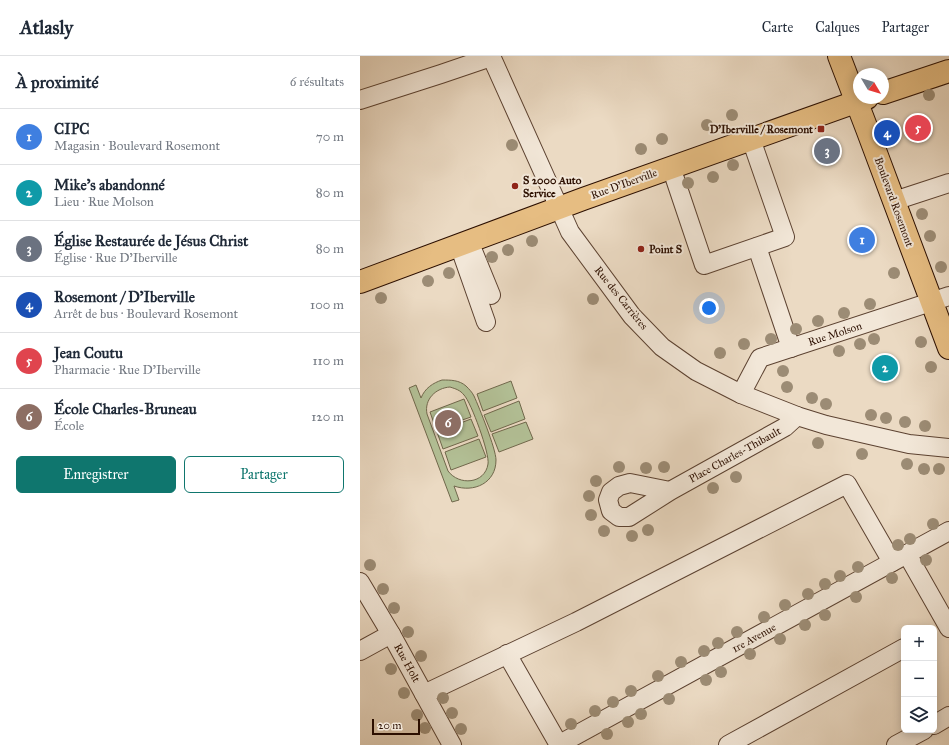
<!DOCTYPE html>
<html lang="fr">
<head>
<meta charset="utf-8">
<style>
  body { margin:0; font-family:"IM FELL Great Primer",serif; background:#f2f2f3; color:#1f2937 }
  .controls { position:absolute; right:12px; bottom:12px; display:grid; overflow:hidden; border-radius:6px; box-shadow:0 2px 10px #0003 }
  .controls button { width:36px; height:36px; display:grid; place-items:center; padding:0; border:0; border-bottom:1px solid #e0e1e3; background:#fff; color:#1f2937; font:20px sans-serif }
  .compass { position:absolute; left:493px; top:12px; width:36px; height:36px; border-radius:50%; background:#fff; box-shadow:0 2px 10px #0003; rotate:128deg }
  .scale { position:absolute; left:12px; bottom:10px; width:48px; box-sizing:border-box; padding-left:4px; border:2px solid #2c0f00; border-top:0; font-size:11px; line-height:14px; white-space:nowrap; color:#2c0f00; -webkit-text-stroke:3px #f2e7d8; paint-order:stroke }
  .you { position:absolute; left:349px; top:252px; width:14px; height:14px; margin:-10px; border:3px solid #fff; border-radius:50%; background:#1a73e8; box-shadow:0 0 0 6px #1a73e833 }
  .badge { display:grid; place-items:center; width:26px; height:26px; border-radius:50%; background:#0f766e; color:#fff; font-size:13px; font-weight:700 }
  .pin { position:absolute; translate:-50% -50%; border:2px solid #fff; box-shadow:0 1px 4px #0006 }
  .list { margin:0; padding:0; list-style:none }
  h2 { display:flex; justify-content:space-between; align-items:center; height:52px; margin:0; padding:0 16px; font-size:17px }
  h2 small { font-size:13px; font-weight:400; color:#747a83 }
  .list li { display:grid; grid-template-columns:26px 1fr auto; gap:12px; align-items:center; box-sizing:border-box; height:56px; padding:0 16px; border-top:1px solid #e0e1e3 }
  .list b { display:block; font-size:15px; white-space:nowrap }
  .list p { margin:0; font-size:13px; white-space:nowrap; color:#747a83 }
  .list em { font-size:13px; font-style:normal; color:#747a83 }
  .actions { display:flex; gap:8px; padding:12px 16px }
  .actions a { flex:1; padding:9px 0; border:1px solid #0f766e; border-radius:6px; text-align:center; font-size:14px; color:#0f766e }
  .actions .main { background:#0f766e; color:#fff }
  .icon { flex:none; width:22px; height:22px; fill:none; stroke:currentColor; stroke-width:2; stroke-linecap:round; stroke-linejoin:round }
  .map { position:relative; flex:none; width:589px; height:689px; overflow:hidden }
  header { display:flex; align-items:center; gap:24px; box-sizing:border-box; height:56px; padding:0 20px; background:#fff; border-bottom:1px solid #e0e1e3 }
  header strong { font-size:19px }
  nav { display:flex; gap:22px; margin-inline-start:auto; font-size:14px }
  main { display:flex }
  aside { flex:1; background:#fff }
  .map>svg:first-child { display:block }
  .grass { fill:#b3c197; stroke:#70684c; fill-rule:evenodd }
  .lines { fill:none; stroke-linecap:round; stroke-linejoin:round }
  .minor-casing { stroke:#5c4231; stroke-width:20 }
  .major-casing { stroke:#2c0f00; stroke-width:24 }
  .minor { stroke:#f2e7d8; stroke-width:18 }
  .major { stroke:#e6bd82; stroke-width:22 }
  .tree { fill:#9c8c75 }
  .poi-dot { fill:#8f2418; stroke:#f2e7d8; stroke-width:1.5 }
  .labels { text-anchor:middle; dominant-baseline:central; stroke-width:4; stroke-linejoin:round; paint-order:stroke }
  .poi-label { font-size:11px; font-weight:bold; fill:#2c0f00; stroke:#f2e7d8; text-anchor:start }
  .street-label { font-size:11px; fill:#2c0f00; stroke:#f2e7d8 }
</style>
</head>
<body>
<header>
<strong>Atlasly</strong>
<nav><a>Carte</a><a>Calques</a><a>Partager</a></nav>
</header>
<main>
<aside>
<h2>À proximité<small>6 résultats</small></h2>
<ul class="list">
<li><span class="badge" style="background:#3f7fe0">1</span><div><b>CIPC</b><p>Magasin · Boulevard Rosemont</p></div><em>70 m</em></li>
<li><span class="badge" style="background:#0f9aa8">2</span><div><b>Mike's abandonné</b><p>Lieu · Rue Molson</p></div><em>80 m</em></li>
<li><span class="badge" style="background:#6b7280">3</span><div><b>Église Restaurée de Jésus Christ</b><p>Église · Rue D'Iberville</p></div><em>80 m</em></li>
<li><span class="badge" style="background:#1a4fb4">4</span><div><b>Rosemont / D'Iberville</b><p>Arrêt de bus · Boulevard Rosemont</p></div><em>100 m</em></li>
<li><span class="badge" style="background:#e0444e">5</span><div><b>Jean Coutu</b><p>Pharmacie · Rue D'Iberville</p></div><em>110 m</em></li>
<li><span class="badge" style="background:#8d6e63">6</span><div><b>École Charles-Bruneau</b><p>École</p></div><em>120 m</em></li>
</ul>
<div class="actions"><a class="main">Enregistrer</a><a>Partager</a></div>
</aside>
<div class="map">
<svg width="589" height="689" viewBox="0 0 589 689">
  <rect width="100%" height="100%" fill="#ebdac3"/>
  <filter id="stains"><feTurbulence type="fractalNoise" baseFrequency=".005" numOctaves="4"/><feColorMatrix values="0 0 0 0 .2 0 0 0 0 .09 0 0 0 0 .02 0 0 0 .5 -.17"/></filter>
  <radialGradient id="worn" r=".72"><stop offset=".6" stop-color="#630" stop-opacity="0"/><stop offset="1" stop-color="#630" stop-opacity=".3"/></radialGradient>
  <g class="grass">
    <path d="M82 324C91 324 99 324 106 330 109 333 112 336 114 340 119 351 136 393 136 404 136 427 114 437 94 430L99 444 92 446 49 332 56 329 61 342C65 332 73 327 82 324ZM90 331C96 333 100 334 104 339 111 346 130 398 128 408 125 428 99 430 88 415L67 358C64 343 76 332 90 331Z"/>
    <polygon points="151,325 157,342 123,355 117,338"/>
    <polygon points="104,343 111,361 76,373 70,356"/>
    <polygon points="159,345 165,363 131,376 124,359"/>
    <polygon points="111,363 118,380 83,393 77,376"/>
    <polygon points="166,366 173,383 139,396 132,378"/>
    <polygon points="119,383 126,401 91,414 85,396"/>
  </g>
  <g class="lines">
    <defs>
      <g id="minor">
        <polyline points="131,0 210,176 272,260 302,291 336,315 381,338 437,360 466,369 549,388 589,392"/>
        <polyline points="0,44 81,18 131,1"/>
        <polyline points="311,111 344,209 425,181 391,83"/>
        <polyline points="534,145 589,127"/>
        <polyline points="99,189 126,266"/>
        <polyline points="397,191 431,292"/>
        <polyline points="113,195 131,239"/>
        <polyline points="381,338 400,302 589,240"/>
        <polyline points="310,435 270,427 259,430 251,436 248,444 251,455 259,461 269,461 310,435 425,371 437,360"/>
        <polyline points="547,498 589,572"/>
        <polyline points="0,526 31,578 92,689"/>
        <polyline points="0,595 31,578"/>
        <polyline points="147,598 199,689"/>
        <polyline points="64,638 216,566 487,428 532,506"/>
        <polyline points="574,669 589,660"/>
        <polyline points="198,689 589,475"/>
        <polyline points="368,689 544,592"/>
        <polyline points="536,689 564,674"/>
      </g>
      <g id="major">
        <polyline points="479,0 507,73 589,292"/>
        <polyline points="523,37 589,15"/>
        <polyline points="0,226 223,143 507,42"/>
      </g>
    </defs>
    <use href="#minor" class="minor-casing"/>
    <use href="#major" class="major-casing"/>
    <use href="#minor" class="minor"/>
    <use href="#major" class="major"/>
  </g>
  <g class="tree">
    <circle cx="569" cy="39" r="6"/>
    <circle cx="372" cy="59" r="6"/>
    <circle cx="347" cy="69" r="6"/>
    <circle cx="302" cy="83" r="6"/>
    <circle cx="152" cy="89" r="6"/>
    <circle cx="281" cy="93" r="6"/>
    <circle cx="373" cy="109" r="6"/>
    <circle cx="353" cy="121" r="6"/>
    <circle cx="328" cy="127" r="6"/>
    <circle cx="562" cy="158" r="6"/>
    <circle cx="570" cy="180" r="6"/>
    <circle cx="172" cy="185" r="6"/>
    <circle cx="148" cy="194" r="6"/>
    <circle cx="132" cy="201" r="6"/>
    <circle cx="581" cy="211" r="6"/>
    <circle cx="89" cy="217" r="6"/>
    <circle cx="534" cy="217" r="6"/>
    <circle cx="68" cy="225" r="6"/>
    <circle cx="21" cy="242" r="6"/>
    <circle cx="233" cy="243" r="6"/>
    <circle cx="510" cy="248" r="6"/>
    <circle cx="484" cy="257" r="6"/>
    <circle cx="458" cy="265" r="6"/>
    <circle cx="436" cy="273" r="6"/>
    <circle cx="411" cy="283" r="6"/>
    <circle cx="514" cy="283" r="6"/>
    <circle cx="561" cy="286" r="6"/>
    <circle cx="384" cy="288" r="6"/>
    <circle cx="500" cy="288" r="6"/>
    <circle cx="479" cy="295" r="6"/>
    <circle cx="360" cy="297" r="6"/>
    <circle cx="571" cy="311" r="6"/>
    <circle cx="423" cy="315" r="6"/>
    <circle cx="427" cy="331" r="6"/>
    <circle cx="452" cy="342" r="6"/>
    <circle cx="466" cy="348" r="6"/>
    <circle cx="511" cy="359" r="6"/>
    <circle cx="526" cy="362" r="6"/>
    <circle cx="545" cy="366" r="6"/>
    <circle cx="565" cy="370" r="6"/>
    <circle cx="458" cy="387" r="6"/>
    <circle cx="502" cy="398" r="6"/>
    <circle cx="547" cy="408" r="6"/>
    <circle cx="259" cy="411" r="6"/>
    <circle cx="304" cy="411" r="6"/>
    <circle cx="286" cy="412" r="6"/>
    <circle cx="564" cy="413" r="6"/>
    <circle cx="579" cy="413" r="6"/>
    <circle cx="376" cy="421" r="6"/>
    <circle cx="236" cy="425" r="6"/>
    <circle cx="353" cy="432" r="6"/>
    <circle cx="229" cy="440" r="6"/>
    <circle cx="231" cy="459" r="6"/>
    <circle cx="573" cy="468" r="6"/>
    <circle cx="288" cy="474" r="6"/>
    <circle cx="244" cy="475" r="6"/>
    <circle cx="272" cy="480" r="6"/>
    <circle cx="550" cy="483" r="6"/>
    <circle cx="538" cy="489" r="6"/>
    <circle cx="566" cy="504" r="6"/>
    <circle cx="10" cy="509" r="6"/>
    <circle cx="498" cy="511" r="6"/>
    <circle cx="480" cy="520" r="6"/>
    <circle cx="532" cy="522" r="6"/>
    <circle cx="465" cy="528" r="6"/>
    <circle cx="23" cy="533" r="6"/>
    <circle cx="448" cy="538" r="6"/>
    <circle cx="496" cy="541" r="6"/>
    <circle cx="425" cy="549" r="6"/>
    <circle cx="34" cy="552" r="6"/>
    <circle cx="465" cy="559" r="6"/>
    <circle cx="404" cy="561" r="6"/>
    <circle cx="445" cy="569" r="6"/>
    <circle cx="48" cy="576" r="6"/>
    <circle cx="377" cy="576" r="6"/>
    <circle cx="420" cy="583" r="6"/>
    <circle cx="358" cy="587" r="6"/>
    <circle cx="344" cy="595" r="6"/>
    <circle cx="390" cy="598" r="6"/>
    <circle cx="61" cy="600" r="6"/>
    <circle cx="321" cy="606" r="6"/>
    <circle cx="31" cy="613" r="6"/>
    <circle cx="361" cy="616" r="6"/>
    <circle cx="298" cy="620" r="6"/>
    <circle cx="346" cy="624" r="6"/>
    <circle cx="271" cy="635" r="6"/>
    <circle cx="44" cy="637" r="6"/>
    <circle cx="83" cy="642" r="6"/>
    <circle cx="309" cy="643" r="6"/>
    <circle cx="253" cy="646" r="6"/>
    <circle cx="235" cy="655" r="6"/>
    <circle cx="92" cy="657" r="6"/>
    <circle cx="281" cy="658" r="6"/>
    <circle cx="57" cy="659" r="6"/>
    <circle cx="268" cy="666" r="6"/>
    <circle cx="211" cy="668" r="6"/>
    <circle cx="65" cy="672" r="6"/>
    <circle cx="101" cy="673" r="6"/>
    <circle cx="247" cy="678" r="6"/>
  </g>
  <g class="poi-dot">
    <rect x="457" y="69" width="8" height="8" rx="2"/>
    <circle cx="155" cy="130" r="4"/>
    <circle cx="281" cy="193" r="4"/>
  </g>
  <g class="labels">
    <g class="poi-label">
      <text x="453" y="73" text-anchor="end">D'Iberville / Rosemont</text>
      <text x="163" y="124">S 2000 Auto<tspan x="163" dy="13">Service</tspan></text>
      <text x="289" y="193">Point S</text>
    </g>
    <g class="street-label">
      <text transform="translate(264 128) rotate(-20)">Rue D'Iberville</text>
      <text transform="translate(534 146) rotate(70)">Boulevard Rosemont</text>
      <text transform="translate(261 242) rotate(51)">Rue des Carrières</text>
      <text transform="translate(475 278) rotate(-18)">Rue Molson</text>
      <text transform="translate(375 399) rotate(-29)">Place Charles-Thibault</text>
      <text transform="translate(394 582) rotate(-29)">1re Avenue</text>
      <text transform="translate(47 607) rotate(61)">Rue Holt</text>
    </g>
  </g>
  <rect width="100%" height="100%" filter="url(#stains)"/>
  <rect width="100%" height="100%" fill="url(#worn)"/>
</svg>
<div class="controls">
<button>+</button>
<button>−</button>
<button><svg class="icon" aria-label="layers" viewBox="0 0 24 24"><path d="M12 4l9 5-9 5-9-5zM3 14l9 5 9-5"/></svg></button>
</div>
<svg class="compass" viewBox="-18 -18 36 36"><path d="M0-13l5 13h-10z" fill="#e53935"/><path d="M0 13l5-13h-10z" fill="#747a83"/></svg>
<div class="scale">20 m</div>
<div class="you"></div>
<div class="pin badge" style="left:502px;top:184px;background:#3f7fe0">1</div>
<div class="pin badge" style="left:525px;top:312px;background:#0f9aa8">2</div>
<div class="pin badge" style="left:467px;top:95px;background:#6b7280">3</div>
<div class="pin badge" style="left:527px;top:77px;background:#1a4fb4">4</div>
<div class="pin badge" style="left:558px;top:72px;background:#e0444e">5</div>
<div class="pin badge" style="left:88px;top:367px;background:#8d6e63">6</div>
</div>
</main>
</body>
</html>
